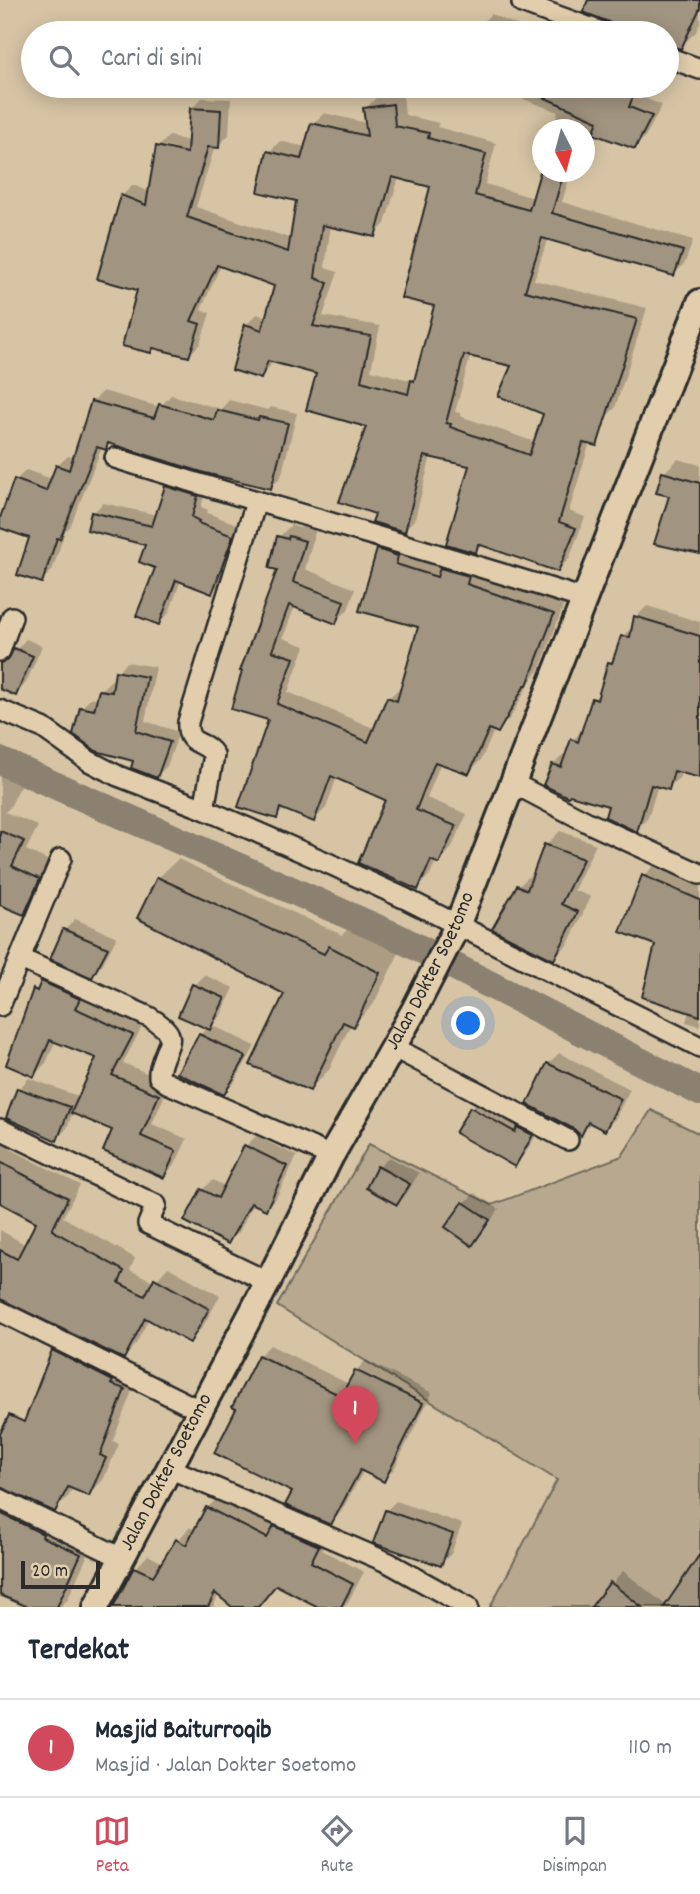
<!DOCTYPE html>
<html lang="id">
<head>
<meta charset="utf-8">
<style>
  body { margin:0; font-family:Dekko,sans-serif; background:#f2f2f3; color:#1f2937 }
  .compass { position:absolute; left:532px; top:119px; width:63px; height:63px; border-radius:50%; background:#fff; box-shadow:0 4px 18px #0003; rotate:174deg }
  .scale { position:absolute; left:21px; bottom:18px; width:79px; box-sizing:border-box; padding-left:7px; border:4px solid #2b2b2b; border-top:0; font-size:19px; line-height:24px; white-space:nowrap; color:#2b2b2b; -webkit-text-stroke:5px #e2cead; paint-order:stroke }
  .you { position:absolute; left:469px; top:1024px; width:24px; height:24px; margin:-18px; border:5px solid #fff; border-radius:50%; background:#1a73e8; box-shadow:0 0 0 10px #1a73e833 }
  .badge { display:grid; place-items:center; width:46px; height:46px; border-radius:50%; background:#d1495b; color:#fff; font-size:23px; font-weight:700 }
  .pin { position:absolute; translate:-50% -58px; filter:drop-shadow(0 2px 4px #0008) }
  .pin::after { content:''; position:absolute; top:37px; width:24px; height:21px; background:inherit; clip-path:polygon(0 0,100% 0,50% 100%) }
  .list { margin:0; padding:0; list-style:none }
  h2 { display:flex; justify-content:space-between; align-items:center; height:91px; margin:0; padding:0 28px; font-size:30px }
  h2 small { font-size:23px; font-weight:400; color:#747a83 }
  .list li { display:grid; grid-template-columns:46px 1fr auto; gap:21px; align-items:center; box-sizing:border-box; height:98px; padding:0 28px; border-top:2px solid #e0e1e3 }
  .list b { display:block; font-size:26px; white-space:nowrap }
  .list p { margin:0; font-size:23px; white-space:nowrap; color:#747a83 }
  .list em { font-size:23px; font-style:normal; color:#747a83 }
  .icon { flex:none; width:38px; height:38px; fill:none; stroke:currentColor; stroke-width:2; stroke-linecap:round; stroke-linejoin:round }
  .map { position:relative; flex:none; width:700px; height:1607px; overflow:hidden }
  .search { position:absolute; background:#fff; box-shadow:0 4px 18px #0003; left:21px; right:21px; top:21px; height:77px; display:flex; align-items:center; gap:18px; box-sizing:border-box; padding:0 24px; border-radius:38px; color:#747a83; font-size:26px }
  .sheet { height:189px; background:#fff }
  nav { display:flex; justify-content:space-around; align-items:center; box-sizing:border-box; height:98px; border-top:2px solid #e0e1e3; background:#fff; font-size:19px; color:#747a83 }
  nav a { display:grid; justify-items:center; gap:4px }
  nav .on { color:#d1495b }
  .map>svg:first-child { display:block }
  .green { fill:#b7a88f; stroke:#716a5d; stroke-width:2 }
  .shadow { fill:#0003; fill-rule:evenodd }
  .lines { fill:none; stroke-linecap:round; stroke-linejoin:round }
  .canal { stroke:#8c816f; stroke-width:28 }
  .building { fill:#a19480; stroke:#2b2b2b; stroke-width:2; fill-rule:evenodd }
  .minor-casing { stroke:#2b2b2b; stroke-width:24 }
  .tertiary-casing { stroke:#2b2b2b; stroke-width:30 }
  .minor { stroke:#e2cead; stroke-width:19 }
  .tertiary { stroke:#e2cead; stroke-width:24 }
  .labels { text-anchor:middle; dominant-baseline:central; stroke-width:5; stroke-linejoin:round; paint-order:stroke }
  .street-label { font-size:21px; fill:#2b2b2b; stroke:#e2cead }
</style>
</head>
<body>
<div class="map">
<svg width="700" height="1607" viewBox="0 0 700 1607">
  <rect width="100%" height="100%" fill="#d7c4a5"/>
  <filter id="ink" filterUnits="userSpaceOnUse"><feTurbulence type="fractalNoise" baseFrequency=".0143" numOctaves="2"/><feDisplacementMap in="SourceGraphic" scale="14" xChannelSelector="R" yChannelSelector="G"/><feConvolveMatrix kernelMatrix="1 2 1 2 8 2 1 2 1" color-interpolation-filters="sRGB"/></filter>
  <g filter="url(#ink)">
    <polygon class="green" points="651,1110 700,1134 700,1607 490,1607 557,1480 277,1306 369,1144 492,1205 622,1156"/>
    <g class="shadow">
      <polygon points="590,0 700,0 700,23 696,32 680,47 667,44 667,33 627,33 617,30"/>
      <polygon points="491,14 535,33 476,33 480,25"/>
      <polygon points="489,86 642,86 639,96 662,105 646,136 635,147 583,128 553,130 558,112"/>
      <path d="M403 94 405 115 439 123 437 127 496 143 485 184 534 198 542 168V172H571L562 202 693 240 685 263 674 274 548 238 534 280 647 308 615 408 604 419 590 442 569 511 585 517 569 559 558 570 483 544 475 551 471 464 431 456 415 519 404 530 377 513 368 426 318 373 274 361 261 377 246 325 257 314 267 318 276 285 221 265 201 310 210 313 200 344 189 355 155 346 151 351 122 196 133 185 150 192 158 147 169 136 189 141 191 109 202 98 231 99 229 135 218 146H215L196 207 292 239 298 200 269 152 280 141 306 147 313 124 324 113 367 123 365 109 376 98ZM164 146 196 154 195 157 164 150ZM399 177 432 185 436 305 417 377 413 381 371 370 380 326 323 316 338 272 325 268 331 225 374 235 385 224ZM471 354 514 365 545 413 535 442 460 416 461 413 455 412Z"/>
      <polygon points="103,391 160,407 171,395 221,409 229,400 268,410 271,407 297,413 281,477 270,487 111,442 105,448 102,447 70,527 65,531 52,571 41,581 31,537 0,527 0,524 16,480 26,470 52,479 57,466 68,456 74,458 93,402"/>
      <polygon points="678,459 700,465 700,552 671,495 664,473"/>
      <polygon points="177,477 207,486 201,507 208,510 207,513 242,526 222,581 212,592 181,580 169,613 159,623 157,567 147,544 93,513 103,503 157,515 167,487"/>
      <polygon points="291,525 300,528 303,525 316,529 305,569 355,589 348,610 335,622 295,606 283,638 305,646 288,692 376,729 389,698 401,686 403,687 421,626 379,550 391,538 565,602 539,671 533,677 510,718 498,730 495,729 481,760 469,772 441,762 427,798 467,814 451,849 439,862 436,860 430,875 417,887 388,799 337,777 326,808 314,820 285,808 276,817 270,719 233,707 280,569 279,537"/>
      <polygon points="647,606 700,622 700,776 681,771 680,777 668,788 658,785 648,818 637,829 610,805 553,765 564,754 567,755 573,740 584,728 594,699 602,691 610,663 615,658 622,637 634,625 636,617"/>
      <polygon points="26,639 42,646 26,683 16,694 0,687 0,668"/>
      <polygon points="127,662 156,667 145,721 179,732 167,766 157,776 136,760 82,707 92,697 98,699 100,691 111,680 115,681 117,672"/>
      <polygon points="0,773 22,783 10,807 5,812 38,826 26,850 54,863 39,898 24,913 0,903"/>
      <polygon points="560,831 596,844 574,890 591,897 568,944 554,958 519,886 533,872 535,873 546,845"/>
      <polygon points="178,859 342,935 350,927 399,953 373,1005 353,1025 351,1024 329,1070 310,1089 286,993 158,878"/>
      <polygon points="657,862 700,881 700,1026 686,1022 689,1011 657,944 644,876"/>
      <polygon points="75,919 117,937 102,965 91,975 53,958 65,930"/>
      <polygon points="54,970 144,1023 123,1063 170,1083 152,1124 187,1139 176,1163 164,1176 115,1129 73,1112 67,1128 57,1139 8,1117 19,1089 29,1078 80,1097 99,1057 56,1040 46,1063 34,1075 35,990"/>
      <polygon points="204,975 234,988 220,1017 212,1025 255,1046 234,1083 224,1093 179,1072 200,1035 208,1027 194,985"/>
      <polygon points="559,1053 630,1089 615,1119 605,1129 592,1122 581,1133 575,1128 530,1104 548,1064"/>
      <polygon points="482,1098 542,1125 525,1154 515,1165 471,1108"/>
      <polygon points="0,1128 16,1136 9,1148 80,1185 63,1217 135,1258 130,1270 155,1282 168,1267 220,1296 202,1328 189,1340 149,1318 136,1344 124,1357 0,1298 0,1230 26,1245 39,1221 0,1201"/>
      <polygon points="256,1136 297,1156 276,1198 265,1208 254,1202 239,1232 228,1242 202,1190 213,1180 226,1187 246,1146"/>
      <polygon points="389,1157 419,1173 407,1193 397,1203 379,1167"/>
      <polygon points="475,1193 499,1209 482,1233 472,1243 464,1203"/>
      <polygon points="67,1337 138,1375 113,1441 119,1444 103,1480 89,1494 73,1487 69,1496 54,1510 4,1485 10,1495 95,1539 67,1600 60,1607 32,1607 0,1593 0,1490 4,1486 0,1485 0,1477 26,1423 53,1351"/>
      <polygon points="270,1345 349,1384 356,1371 366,1360 432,1393 394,1469 383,1479 364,1470 341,1512 331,1523 294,1491 239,1409 234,1406 259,1356"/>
      <polygon points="220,1496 331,1534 322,1550 364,1572 348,1602 343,1607 321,1607 277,1584 258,1607 235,1607 219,1594 213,1607 113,1607 136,1568 148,1555 163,1563 178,1540 190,1527 195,1531 207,1508"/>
      <polygon points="396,1501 462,1524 451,1554 441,1564 386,1511"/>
      <polygon points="700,1562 700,1607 593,1607 623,1571 667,1606"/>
    </g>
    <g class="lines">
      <polyline class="canal" points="0,761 395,936 700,1092"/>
    </g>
    <g class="building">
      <polygon points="588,0 700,0 700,8 681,49 667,45 667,33 622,33 616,31 609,22 583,12"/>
      <polygon points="518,86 613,86 634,94 629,107 652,116 635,149 593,134 598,121"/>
      <path d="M393 104 395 126 429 133 428 138 486 154 475 195 529 210 540 172H564L552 213 683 251 674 276 542 238 525 291 637 319 597 446 583 443 559 522 576 528 558 572 478 544 476 553 446 544 469 466 424 456 405 532 372 522 375 514 339 502 366 427 306 410 316 374 268 361 261 379 232 370 245 324 262 330 274 286 217 265 191 321 200 324 189 357 153 348 151 353 122 346 137 290 97 279 121 195 146 205 156 146 187 153 190 108 221 110 219 148 208 147 187 217 288 252 296 201 258 192 267 151 301 159 311 123 367 136 363 108ZM392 177 430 187 401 298 434 306 414 381 411 380 408 394 361 381 371 336 313 326 328 283 315 278 322 225 375 237ZM464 355 511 366 498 396 543 414 529 455 450 427 451 424 446 423Z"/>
      <polygon points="91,401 154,418 159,404 214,420 217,410 258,420 259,417 288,423 271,489 205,473 108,443 106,450 97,447 60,539 57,538 42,583 17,575 29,538 0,528 0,518 14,479 46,491 56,465 69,470"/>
      <polygon points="662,472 700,483 700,554 654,544 669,496 656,493"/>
      <polygon points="165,486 198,496 192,517 199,521 198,523 233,536 212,594 176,580 159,625 136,616 155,568 139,562 145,545 87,530 91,512 152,526"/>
      <polygon points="277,536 288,539 289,536 305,541 293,582 344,601 336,624 289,605 272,651 294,658 277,704 368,742 387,697 397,701 418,627 359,611 377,549 398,556 396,564 437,577 440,568 469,576 467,584 554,614 527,685 525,685 498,733 489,729 469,774 435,762 416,810 456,826 439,864 431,860 418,890 358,863 385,800 331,776 314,822 280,808 277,819 238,807 268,720 231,709 242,671 240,671 277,570 269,568"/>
      <polygon points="634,616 700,636 700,778 674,771 669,790 651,785 637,832 605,817 608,806 570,795 568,797 543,785 552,764 561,767 571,739 578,742 592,698 597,700 608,662 612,663 621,636 630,637"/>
      <polygon points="14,648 33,656 16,696 0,689 0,663 8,660"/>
      <polygon points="115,671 147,677 136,731 170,742 157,778 131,768 133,761 96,751 73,734 80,707 94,710 99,690 112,692"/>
      <polygon points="0,831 24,841 12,866 40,879 24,915 0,905"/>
      <polygon points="544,844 583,859 561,904 578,912 554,960 492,929 517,885 527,890"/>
      <polygon points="642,875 700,900 700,1016 642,997 655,945 620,932"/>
      <polygon points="157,877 324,954 329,946 380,973 354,1027 343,1022 310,1091 250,1065 284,994 137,918"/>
      <polygon points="63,929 108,948 92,978 50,959"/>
      <polygon points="41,981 80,999 75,1008 133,1035 112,1075 159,1095 141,1136 176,1151 164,1178 103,1151 112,1130 71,1113 96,1058 50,1040 34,1077 6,1065 33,989 37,991"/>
      <polygon points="192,984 225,998 210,1030 178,1016"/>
      <polygon points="199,1034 246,1057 224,1095 177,1073"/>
      <polygon points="547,1063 621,1099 605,1131 588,1122 581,1136 574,1129 527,1104"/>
      <polygon points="17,1088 70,1107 57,1141 6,1118"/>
      <polygon points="470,1107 515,1132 517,1127 533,1135 515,1167 455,1133"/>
      <polygon points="244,1145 287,1166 266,1210 251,1203 228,1244 184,1221 201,1189 218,1198"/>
      <polygon points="0,1162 68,1198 52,1230 124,1271 119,1283 145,1296 154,1278 209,1309 190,1343 145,1318 124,1359 0,1299 0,1250 17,1259 36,1222 0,1203"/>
      <polygon points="377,1166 410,1184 397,1205 366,1188"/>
      <polygon points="463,1202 490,1220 472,1246 445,1227"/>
      <polygon points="52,1350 113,1381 111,1384 125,1389 100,1455 106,1458 89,1496 68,1487 55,1512 0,1487 0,1434 9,1415 24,1422"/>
      <polygon points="258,1355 341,1396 355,1370 423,1403 384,1482 360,1470 331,1525 285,1505 292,1492 214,1453 236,1409 232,1407"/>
      <polygon points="206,1507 267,1538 274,1526 319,1546 311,1562 353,1584 341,1607 318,1607 276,1585 258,1607 232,1607 215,1593 208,1607 113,1607 134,1567 153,1576 176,1539 186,1545"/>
      <polygon points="385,1510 453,1534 441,1566 373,1543"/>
      <polygon points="0,1513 43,1534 42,1537 81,1554 57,1607 28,1607 0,1595"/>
      <polygon points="700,1554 700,1607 664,1607"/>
      <polygon points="610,1582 642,1607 591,1607"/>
    </g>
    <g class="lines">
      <defs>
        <g id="minor">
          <polyline points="522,3 604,33"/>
          <polyline points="667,57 700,69"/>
          <path d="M115 458C271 507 429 550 584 599"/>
          <polyline points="0,651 12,617"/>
          <polyline points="0,710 43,728 89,761 118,776 204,809 330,864 406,899 700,1047"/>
          <polyline points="513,783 589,823 700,874"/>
          <path d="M204 809 214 755C205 739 186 748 188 722L256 502"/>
          <path d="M21 959 149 1017C184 1038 165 1041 159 1072V1077L167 1083 331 1156"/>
          <polyline points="0,1006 61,859"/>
          <polyline points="393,1047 568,1140"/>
          <polyline points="0,1129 150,1202 156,1205 148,1224 268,1282"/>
          <polyline points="0,1311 199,1410"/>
          <polyline points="169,1468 389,1563 468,1607"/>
          <polyline points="0,1499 122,1558"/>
        </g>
        <g id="tertiary">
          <path id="s1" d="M96 1607 268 1282 331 1156 413 1012 457 926 700 302"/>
        </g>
      </defs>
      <use href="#minor" class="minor-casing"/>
      <use href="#tertiary" class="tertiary-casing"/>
      <use href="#minor" class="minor"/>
      <use href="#tertiary" class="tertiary"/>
    </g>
  </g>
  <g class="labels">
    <g class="street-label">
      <text stroke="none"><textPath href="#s1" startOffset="719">Jalan Dokter Soetomo</textPath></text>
      <text stroke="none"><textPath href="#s1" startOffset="152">Jalan Dokter Soetomo</textPath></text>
    </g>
  </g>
</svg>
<svg class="compass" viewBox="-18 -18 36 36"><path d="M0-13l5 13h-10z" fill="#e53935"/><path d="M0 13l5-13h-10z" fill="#747a83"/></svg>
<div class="scale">20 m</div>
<div class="you"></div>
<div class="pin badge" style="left:355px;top:1444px">1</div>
<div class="search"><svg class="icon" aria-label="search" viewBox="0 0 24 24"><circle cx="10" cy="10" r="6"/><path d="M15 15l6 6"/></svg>Cari di sini</div>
</div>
<section class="sheet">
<h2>Terdekat<small></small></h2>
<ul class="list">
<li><span class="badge">1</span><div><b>Masjid Baiturroqib</b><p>Masjid · Jalan Dokter Soetomo</p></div><em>110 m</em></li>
</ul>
</section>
<nav>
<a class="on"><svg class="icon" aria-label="map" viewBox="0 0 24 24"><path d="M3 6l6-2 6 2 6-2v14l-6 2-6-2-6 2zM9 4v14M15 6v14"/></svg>Peta</a>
<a><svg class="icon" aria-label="directions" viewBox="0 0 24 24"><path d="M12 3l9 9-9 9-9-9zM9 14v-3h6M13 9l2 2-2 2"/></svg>Rute</a>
<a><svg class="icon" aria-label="saved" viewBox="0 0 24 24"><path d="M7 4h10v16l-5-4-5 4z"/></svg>Disimpan</a>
</nav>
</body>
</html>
